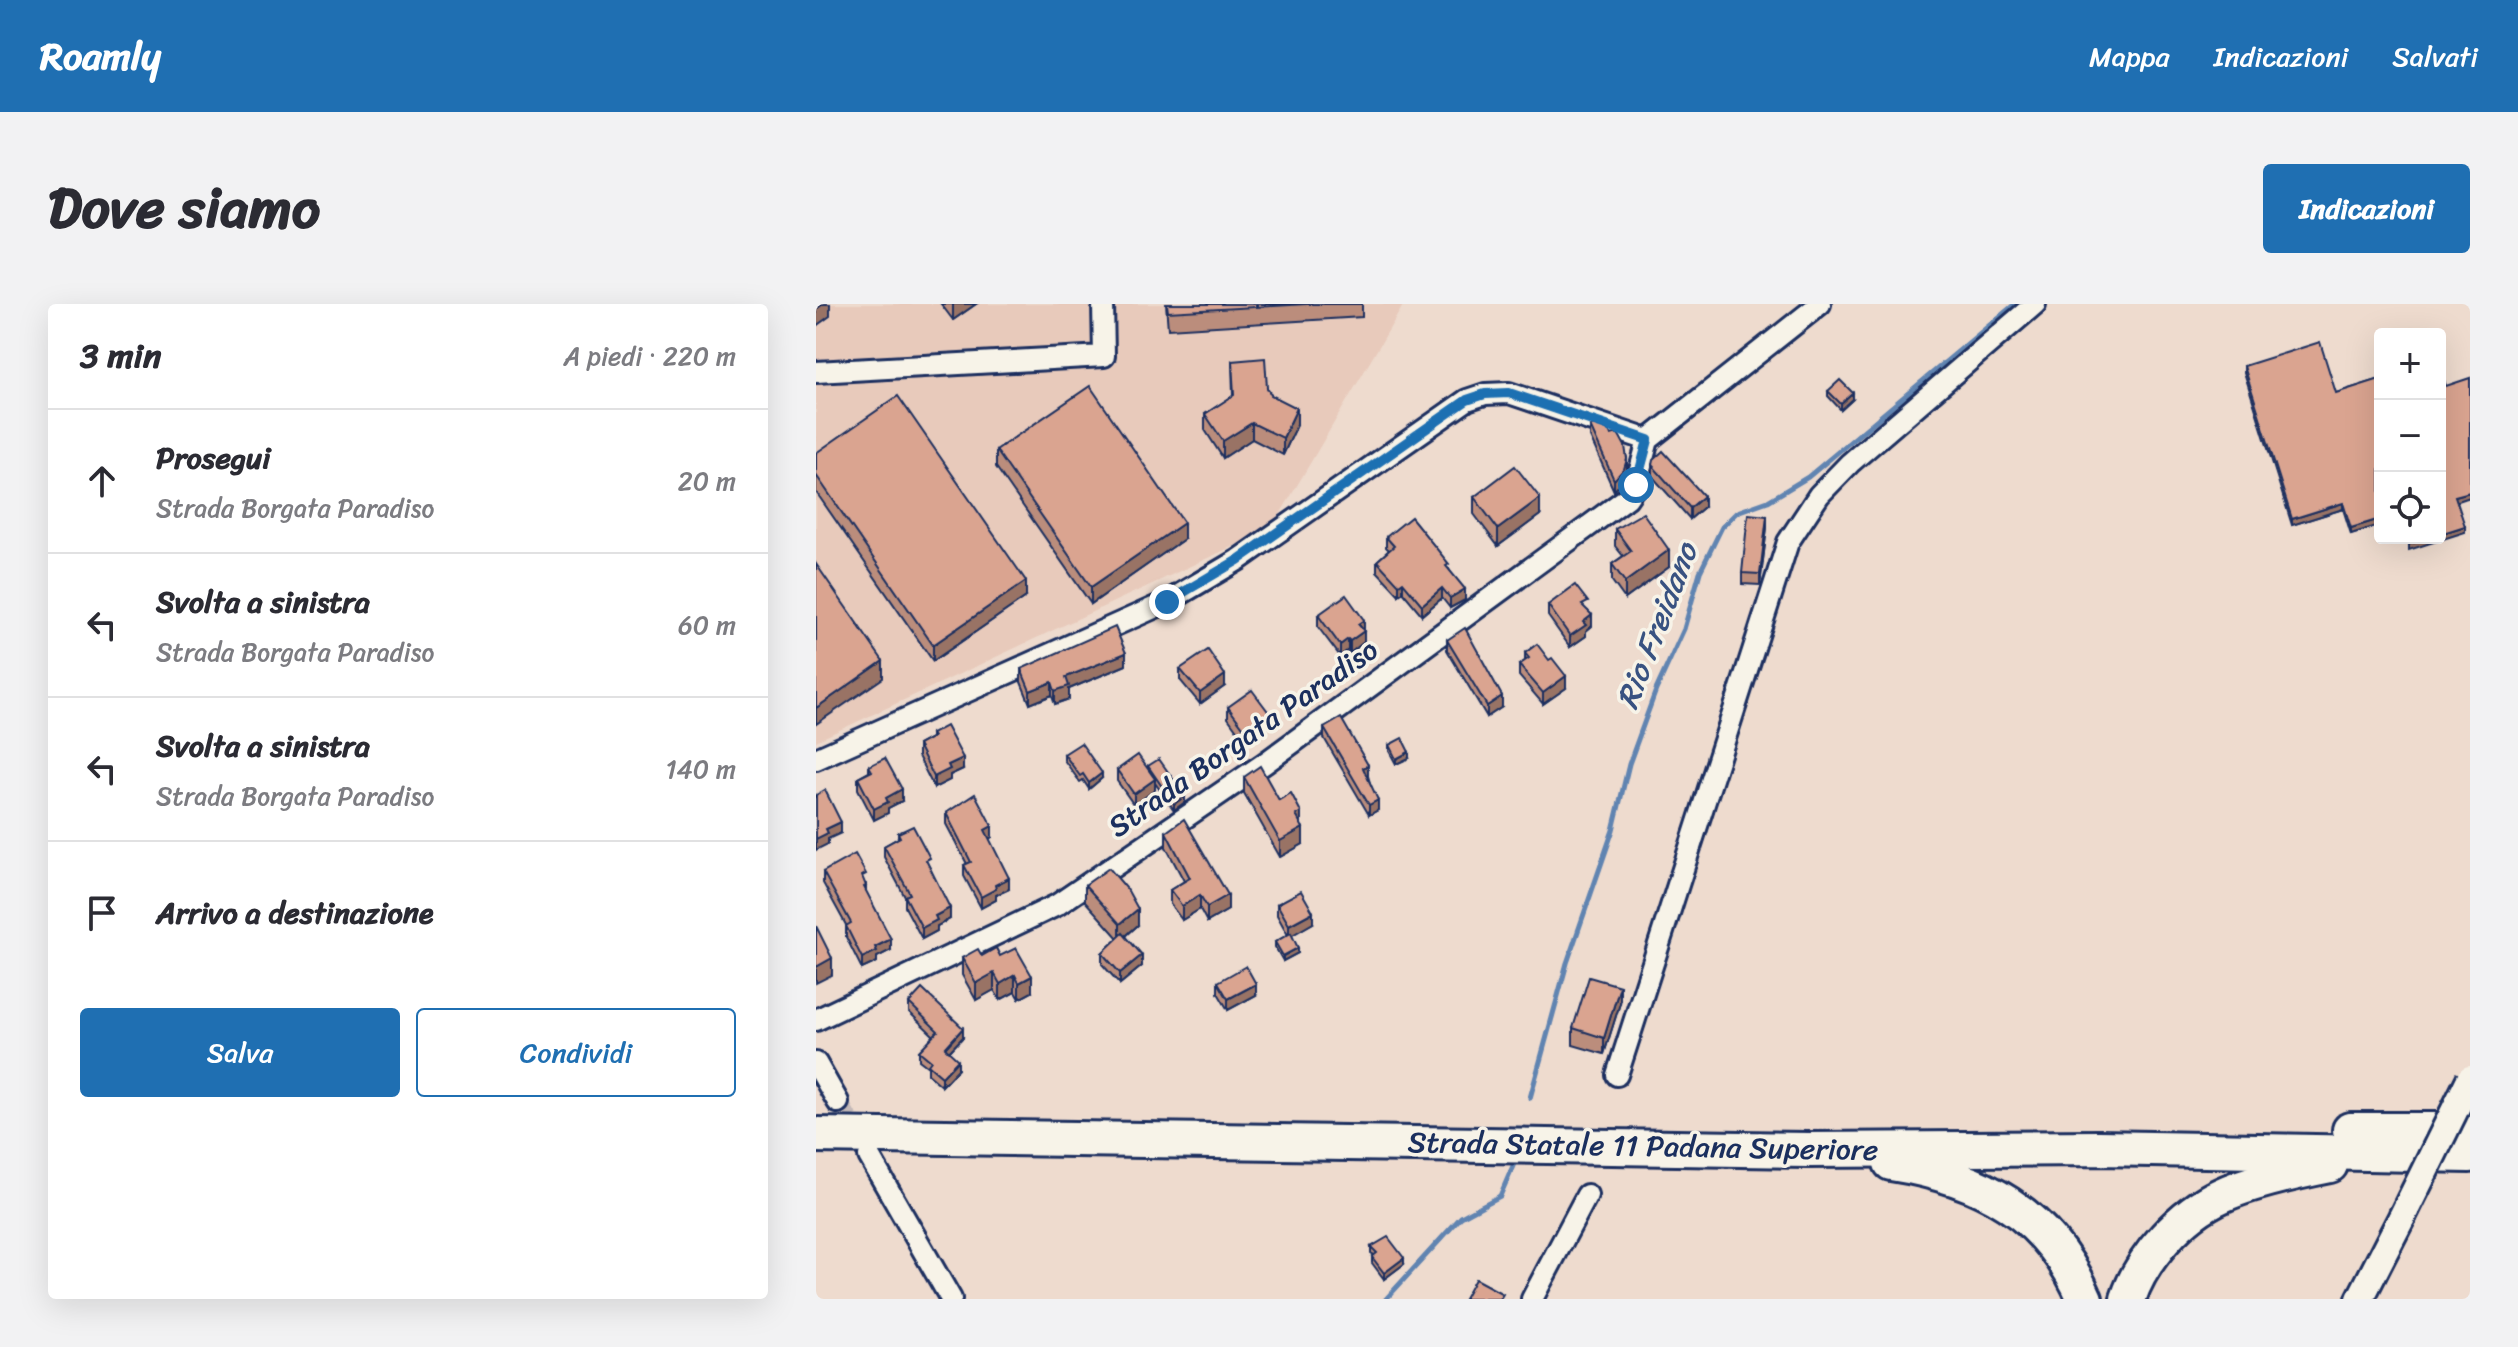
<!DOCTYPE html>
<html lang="it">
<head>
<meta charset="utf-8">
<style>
  body { margin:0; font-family:Sriracha,sans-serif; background:#f2f2f3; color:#2b2b33 }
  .controls { position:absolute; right:24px; top:24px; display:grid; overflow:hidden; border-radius:8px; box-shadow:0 8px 32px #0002 }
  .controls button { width:72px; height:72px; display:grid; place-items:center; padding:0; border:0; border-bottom:2px solid #e1e1e2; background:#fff; color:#2b2b33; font:40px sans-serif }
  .stop { position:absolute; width:24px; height:24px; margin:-18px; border:6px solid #1f6fb2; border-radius:50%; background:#fff }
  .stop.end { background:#1f6fb2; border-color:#fff; box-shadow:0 2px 8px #0008 }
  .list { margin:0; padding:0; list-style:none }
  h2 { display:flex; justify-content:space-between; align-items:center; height:104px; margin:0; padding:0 32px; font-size:34px }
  h2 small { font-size:26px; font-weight:400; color:#7c7c81 }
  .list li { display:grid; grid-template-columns:52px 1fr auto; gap:24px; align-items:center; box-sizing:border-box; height:144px; padding:0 32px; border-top:2px solid #e1e1e2 }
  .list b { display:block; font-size:30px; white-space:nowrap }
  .list p { margin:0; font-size:26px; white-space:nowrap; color:#7c7c81 }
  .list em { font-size:26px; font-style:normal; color:#7c7c81 }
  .actions { display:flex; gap:16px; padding:24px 32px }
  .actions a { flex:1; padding:18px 0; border:2px solid #1f6fb2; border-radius:8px; text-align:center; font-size:28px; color:#1f6fb2 }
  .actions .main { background:#1f6fb2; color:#fff }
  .icon { flex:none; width:44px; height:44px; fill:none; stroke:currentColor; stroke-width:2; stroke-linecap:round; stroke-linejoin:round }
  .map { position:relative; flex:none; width:1654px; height:995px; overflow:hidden; border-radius:8px }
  header { display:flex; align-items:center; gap:48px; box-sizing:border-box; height:112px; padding:0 40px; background:#1f6fb2; color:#fff }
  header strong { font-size:38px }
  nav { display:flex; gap:44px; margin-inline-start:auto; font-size:28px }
  .intro { display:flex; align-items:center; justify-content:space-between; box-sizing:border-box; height:192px; padding:0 48px }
  h1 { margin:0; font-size:56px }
  .button { padding:20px 36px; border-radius:8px; background:#1f6fb2; color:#fff; font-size:28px; font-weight:700 }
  main { display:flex; gap:48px; padding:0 48px }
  aside { flex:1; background:#fff; border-radius:8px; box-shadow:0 8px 32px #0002 }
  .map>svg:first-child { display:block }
  .built { fill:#e8cabb }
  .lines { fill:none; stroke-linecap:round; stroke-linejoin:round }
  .stream { stroke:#6184b1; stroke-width:5 }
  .minor-tunnel { stroke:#c4b9b8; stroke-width:20; stroke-dasharray:20 10; stroke-linecap:butt }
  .minor-casing { stroke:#1b2f5e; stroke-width:26 }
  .tertiary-casing { stroke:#1b2f5e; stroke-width:32 }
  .trunk-casing { stroke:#1b2f5e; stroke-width:40 }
  .minor { stroke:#f7f3e8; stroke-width:20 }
  .tertiary { stroke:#f7f3e8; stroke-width:26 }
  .trunk { stroke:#f7f3e8; stroke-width:34 }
  .tertiary-bridge-casing { stroke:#1b2f5e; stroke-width:32; stroke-linecap:butt }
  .tertiary-bridge { stroke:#f7f3e8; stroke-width:26 }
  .wall { fill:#bb8d7c; stroke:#1b2f5e; stroke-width:2 }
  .shaded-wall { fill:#997365; stroke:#1b2f5e; stroke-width:2 }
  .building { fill:#daa490; stroke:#1b2f5e; stroke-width:2 }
  .route { stroke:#1f6fb2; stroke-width:10 }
  .labels { text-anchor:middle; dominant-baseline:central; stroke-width:7; stroke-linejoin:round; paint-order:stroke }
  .street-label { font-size:30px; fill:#1b2f5e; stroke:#f7f3e8 }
  .water-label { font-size:32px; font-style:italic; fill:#385281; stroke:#f7f3e8 }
</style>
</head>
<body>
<header>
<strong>Roamly</strong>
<nav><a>Mappa</a><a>Indicazioni</a><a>Salvati</a></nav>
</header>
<div class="intro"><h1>Dove siamo</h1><a class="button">Indicazioni</a></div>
<main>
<aside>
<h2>3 min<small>A piedi · 220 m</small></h2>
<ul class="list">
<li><svg class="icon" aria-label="ahead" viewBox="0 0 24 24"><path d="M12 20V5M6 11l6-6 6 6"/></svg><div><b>Prosegui</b><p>Strada Borgata Paradiso</p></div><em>20 m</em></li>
<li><svg class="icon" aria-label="left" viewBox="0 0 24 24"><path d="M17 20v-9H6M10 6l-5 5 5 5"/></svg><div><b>Svolta a sinistra</b><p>Strada Borgata Paradiso</p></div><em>60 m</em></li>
<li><svg class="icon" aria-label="left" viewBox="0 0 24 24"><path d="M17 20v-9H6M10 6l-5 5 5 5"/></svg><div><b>Svolta a sinistra</b><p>Strada Borgata Paradiso</p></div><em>140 m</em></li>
<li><svg class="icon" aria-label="arrive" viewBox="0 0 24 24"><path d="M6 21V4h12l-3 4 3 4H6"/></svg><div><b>Arrivo a destinazione</b></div></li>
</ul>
<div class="actions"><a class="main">Salva</a><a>Condividi</a></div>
</aside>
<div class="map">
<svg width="1654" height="995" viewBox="0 0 1654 995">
  <rect width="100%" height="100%" fill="#eedbce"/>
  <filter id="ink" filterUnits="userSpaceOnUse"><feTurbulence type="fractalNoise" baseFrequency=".0125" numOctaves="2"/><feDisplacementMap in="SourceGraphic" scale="16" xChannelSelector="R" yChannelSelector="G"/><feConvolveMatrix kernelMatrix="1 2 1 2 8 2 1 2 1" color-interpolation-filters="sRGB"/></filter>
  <g filter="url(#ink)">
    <polygon class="built" points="0,0 588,0 456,224 0,437"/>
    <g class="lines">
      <g class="stream">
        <polyline points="714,794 751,659 797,526 813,460 840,386 868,325 884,268 906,223 921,208 952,197 992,173 1199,0"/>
        <polyline points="570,995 645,913 684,892 700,855"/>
      </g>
      <polyline class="minor-tunnel" points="22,798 45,838"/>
      <defs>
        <g id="minor">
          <polyline points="0,68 288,52 287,0"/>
          <polyline points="0,455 351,298 422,256 651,96 669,90 693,89 832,136"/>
          <polyline points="0,716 241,601 449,459 811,194 820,181 832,136 1004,0"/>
          <polyline points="0,759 22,798"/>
          <polyline points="801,771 972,238 1003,191 1034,159 1219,0"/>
          <polyline points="53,852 135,995"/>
          <polyline points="716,995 771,891"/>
        </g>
        <polyline id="tertiary" points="1544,995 1586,913"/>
        <g id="trunk">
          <polyline points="1534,826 1654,826"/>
          <polyline points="0,831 992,846 1283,844 1654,851"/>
          <path d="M1075 859C1165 873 1233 909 1269 995"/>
          <path d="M1312 995C1326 953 1366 909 1406 891 1434 878 1484 867 1514 861"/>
        </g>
      </defs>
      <use href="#minor" class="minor-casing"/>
      <use href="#tertiary" class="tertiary-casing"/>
      <use href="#trunk" class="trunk-casing"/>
      <use href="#minor" class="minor"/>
      <use href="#tertiary" class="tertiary"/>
      <use href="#trunk" class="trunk"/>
      <defs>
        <polyline id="tertiary-bridge" points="1586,913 1654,775"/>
      </defs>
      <use href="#tertiary-bridge" class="tertiary-bridge-casing"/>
      <use href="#tertiary-bridge" class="tertiary-bridge"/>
    </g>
    <g class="wall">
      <polygon points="125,0 160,0 137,16"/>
      <polygon points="350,0 546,0 546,13 352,25"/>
      <polygon points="416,57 451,84 455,91 481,121 467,151 436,135 407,154 389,126 389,110 417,92"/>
      <polygon points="1428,62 1520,89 1564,75 1564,221 1535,230 1527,205 1476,221 1428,68"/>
      <polygon points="1012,87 1037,95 1025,106 1012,92"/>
      <polygon points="774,122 795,131 811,166 808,175 798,187 774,133"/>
      <polygon points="180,146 368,235 275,300 180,163"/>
      <polygon points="0,149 210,293 117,357 0,188"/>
      <polygon points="836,161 888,203 874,215 836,172"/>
      <polygon points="658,193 724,211 682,242 658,210"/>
      <polygon points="951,223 944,281 926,280 926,269"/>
      <polygon points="799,225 853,263 809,295 796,277 796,260 807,252 799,242"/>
      <polygon points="570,233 633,265 649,296 634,304 626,294 606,311 587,288 583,291 561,267 561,257 573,246 570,243"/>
      <polygon points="732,301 772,307 776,322 770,327 770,332 754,343 732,312"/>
      <polygon points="502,311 548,316 548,338 534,349 532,346 524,352 502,323"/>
      <polygon points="631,336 686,403 671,413 631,346"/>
      <polygon points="709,349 750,384 727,400 703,372 703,361 709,357"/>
      <polygon points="310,361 253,385 253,395 239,400 236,391 214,400 205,378 205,365"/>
      <polygon points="364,365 409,382 384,400 364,376"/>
      <polygon points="412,403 454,422 430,439 412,414"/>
      <polygon points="508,424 552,472 562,506 553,511 508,434"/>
      <polygon points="115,430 147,465 134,471 134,476 118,484 102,452 102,441 115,434"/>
      <polygon points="573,441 593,454 580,460 573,447"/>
      <polygon points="248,450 286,474 273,485 267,476 264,478 248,456"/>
      <polygon points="53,462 86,497 72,504 72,509 58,516 42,485 42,474 53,468"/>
      <polygon points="332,462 369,498 358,506 339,479 339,486 318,501 301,477 301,466 332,465"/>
      <polygon points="428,473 463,496 487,540 464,553 428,489"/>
      <polygon points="130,509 176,533 173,535 193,585 180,591 180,596 165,604 148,572 148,561 151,560 130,520"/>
      <polygon points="350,528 412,606 391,618 384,605 366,616 354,600 354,586 368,577 350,543"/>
      <polygon points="82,529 114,564 134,615 121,622 121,627 106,635 89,603 89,593 68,553 68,542 82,534"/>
      <polygon points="7,568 50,580 50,588 75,646 61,653 61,658 46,665 30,633 30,621 7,579"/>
      <polygon points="269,581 322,621 310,632 326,662 304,680 286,660 286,649 302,634 269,597"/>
      <polygon points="461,600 497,619 475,631 482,649 467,657 459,643 459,638 472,631 461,611"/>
      <polygon points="166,652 184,652 216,688 203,695 199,688 184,696 178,686 160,696 146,671 146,654"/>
      <polygon points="402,678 440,691 412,706 402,689"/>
      <polygon points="93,699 147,733 133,748 142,765 126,782 112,770 112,763 103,756 103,747 118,732 93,708"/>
      <polygon points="804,699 788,750 757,741 757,724"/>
      <polygon points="555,943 588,960 568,975 556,959 556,953 558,951 555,949"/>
    </g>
    <g class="shaded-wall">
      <polygon points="7,0 14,0 14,12 0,22 0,5"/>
      <polygon points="137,0 160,0 137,16"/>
      <polygon points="1037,89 1037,95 1025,106 1025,100"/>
      <polygon points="481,104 481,121 467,151 467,134"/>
      <polygon points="436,119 436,135 407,154 407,137"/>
      <polygon points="811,155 811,166 808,175 798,187 798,176"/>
      <polygon points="1654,188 1654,193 1639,198 1639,192"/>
      <polygon points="888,192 888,203 874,215 874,204"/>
      <polygon points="724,194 724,211 682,242 682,225"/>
      <polygon points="1527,199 1527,205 1476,221 1476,215"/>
      <polygon points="951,212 951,223 944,281 944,270"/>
      <polygon points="1564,215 1564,221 1535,230 1535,224"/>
      <polygon points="368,219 368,235 275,300 275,283"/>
      <polygon points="1649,222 1649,228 1593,246 1593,240 1613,234 1624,234 1624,230"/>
      <polygon points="853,246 853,263 809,295 809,278"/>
      <polygon points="210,277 210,293 117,357 117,341"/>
      <polygon points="587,278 587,288 583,291 583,281"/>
      <polygon points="626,284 626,294 606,311 606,301"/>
      <polygon points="649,285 649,296 634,304 634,294"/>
      <polygon points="776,311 776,322 770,327 770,332 754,343 754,332 767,318"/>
      <polygon points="548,316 548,327 542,320"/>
      <polygon points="548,327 548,338 534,349 534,337"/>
      <polygon points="532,335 532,346 524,352 524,341"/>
      <polygon points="310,349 310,361 253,385 253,395 239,400 239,387 250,373"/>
      <polygon points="67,357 67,374 0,420 0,404"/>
      <polygon points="409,371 409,382 384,400 384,389"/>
      <polygon points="750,372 750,384 727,400 727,389"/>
      <polygon points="236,378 236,391 214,400 214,387"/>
      <polygon points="686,392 686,403 671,413 671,402"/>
      <polygon points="454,410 454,422 430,439 430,427"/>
      <polygon points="593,448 593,454 580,460 580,455"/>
      <polygon points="147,454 147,465 134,471 134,476 118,484 118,473 132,461"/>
      <polygon points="552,461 552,472 547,474 547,464"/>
      <polygon points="286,469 286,474 273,485 273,479"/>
      <polygon points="339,475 339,486 318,501 318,490"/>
      <polygon points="86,485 86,497 72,504 72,509 58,516 58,505 70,494"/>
      <polygon points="369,492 369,498 358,506 358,500"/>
      <polygon points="562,496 562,506 553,511 553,501"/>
      <polygon points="485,508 485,524 480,511"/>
      <polygon points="25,518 25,529 12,535 12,540 0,546 0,535 10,525"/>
      <polygon points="176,522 176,533 169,537 169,526"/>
      <polygon points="487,524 487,540 464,553 464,537"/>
      <polygon points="193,574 193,585 180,591 180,596 165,604 165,593 179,581"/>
      <polygon points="384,591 384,605 366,616 366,602"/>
      <polygon points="412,591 412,606 391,618 391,603"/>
      <polygon points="134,604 134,615 121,622 121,627 106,635 106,624 119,612"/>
      <polygon points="322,605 322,621 304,637 304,620"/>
      <polygon points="497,608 497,619 473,633 473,621"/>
      <polygon points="75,635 75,646 61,653 61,658 46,665 46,654 59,643"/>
      <polygon points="482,644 482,649 467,657 467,652"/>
      <polygon points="326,651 326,662 304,680 304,669"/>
      <polygon points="16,654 16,671 0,679 0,663"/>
      <polygon points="178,669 178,686 160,696 160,679"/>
      <polygon points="199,671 199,688 184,696 184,680"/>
      <polygon points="216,672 216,688 203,695 203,679"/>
      <polygon points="440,680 440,691 412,706 412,695"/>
      <polygon points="804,682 804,699 788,750 788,734"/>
      <polygon points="147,724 147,733 129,752 129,744"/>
      <polygon points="142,756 142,765 126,782 126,773"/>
      <polygon points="588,954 588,960 568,975 568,969"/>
    </g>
    <g class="building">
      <polygon points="0,0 7,0 0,5"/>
      <polygon points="351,0 491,0 352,8"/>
      <polygon points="1504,38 1520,89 1564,75 1564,215 1535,224 1527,199 1476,215 1428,62"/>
      <polygon points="449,54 451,84 455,91 481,104 467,134 436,119 407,137 389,110 418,91 416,57"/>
      <polygon points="1624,64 1630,82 1654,74 1654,188 1639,192 1649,222 1624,230"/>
      <polygon points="1024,76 1037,89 1025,100 1012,87"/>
      <polygon points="274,82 368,219 275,283 180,146"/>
      <polygon points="82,92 210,277 117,341 0,171 0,149"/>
      <polygon points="778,121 793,126 795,131 802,129 809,142 811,155 808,165 798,176 774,122"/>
      <polygon points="847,147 888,192 874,204 836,161 837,156"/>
      <polygon points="699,162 724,194 682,225 658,193"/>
      <polygon points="827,209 853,246 809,278 796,260 815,247 799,225"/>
      <polygon points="932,210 951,212 944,270 926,269"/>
      <polygon points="595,213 633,260 630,262 649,285 634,294 626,284 606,301 587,278 583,281 561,257 578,242 570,233"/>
      <polygon points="1591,234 1613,234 1593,240"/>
      <polygon points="0,260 67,357 0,404"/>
      <polygon points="759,281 772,298 766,301 776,311 767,318 770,321 754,332 732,301"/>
      <polygon points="530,291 548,316 542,320 548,327 534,337 532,335 524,341 502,311"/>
      <polygon points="299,323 310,349 250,373 253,382 239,387 236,378 214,387 205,365"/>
      <polygon points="649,324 686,392 671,402 631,336"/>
      <polygon points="721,340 733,356 736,354 750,372 727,389 703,361 713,354 709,349"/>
      <polygon points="392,346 409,371 384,389 364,365"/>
      <polygon points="436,386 454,410 430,427 412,403"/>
      <polygon points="525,414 552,461 547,464 562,496 553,501 508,424"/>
      <polygon points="130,422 147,454 132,461 134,465 118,473 102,441 117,433 115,430"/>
      <polygon points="586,434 593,448 580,455 573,441"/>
      <polygon points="265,439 286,469 273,479 267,470 264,472 248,450"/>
      <polygon points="322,451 339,475 318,490 301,466"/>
      <polygon points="69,454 86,485 70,494 72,498 58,505 42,474 56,467 53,462"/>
      <polygon points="343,455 369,492 358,500 332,462"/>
      <polygon points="444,462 463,496 475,489 485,508 480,511 487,524 464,537 428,473"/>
      <polygon points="9,486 25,518 10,525 12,529 0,535 0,491"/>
      <polygon points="159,490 176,522 169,526 193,574 179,581 180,585 165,593 148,561 155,558 130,509"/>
      <polygon points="368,515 412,591 391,603 384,591 366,602 354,586 374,574 350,528"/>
      <polygon points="97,522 114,554 110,556 134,604 119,612 121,616 106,624 89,592 94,590 68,542 84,533 82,529"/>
      <polygon points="39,550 50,570 46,572 50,582 48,583 75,635 59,643 61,647 46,654 30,622 35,619 7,568"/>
      <polygon points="293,564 311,585 322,605 304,620 269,581"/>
      <polygon points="485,587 497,608 473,621 461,600"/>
      <polygon points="0,622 16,654 0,663"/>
      <polygon points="307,629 326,651 304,669 286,649"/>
      <polygon points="475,629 482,644 467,652 459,638"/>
      <polygon points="180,644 184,652 200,644 216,672 203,679 199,671 184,680 178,669 160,679 146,654 162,645 166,652"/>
      <polygon points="430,662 440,680 412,695 402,678"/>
      <polygon points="773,673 804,682 788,734 757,724"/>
      <polygon points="106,685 147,724 129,744 142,756 126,773 112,761 115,757 103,747 122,727 93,699"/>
      <polygon points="572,933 588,954 568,969 556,953 561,949 555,943"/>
      <polygon points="659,975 687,990 684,995 648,995"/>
    </g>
  </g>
  <g class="lines" filter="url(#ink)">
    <polyline class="route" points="351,298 422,256 651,96 669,90 693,89 832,136 820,181"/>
  </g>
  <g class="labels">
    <g class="street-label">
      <text transform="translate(427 434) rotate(-35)">Strada Borgata Paradiso</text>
      <text transform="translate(827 842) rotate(1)">Strada Statale 11 Padana Superiore</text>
    </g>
    <g class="water-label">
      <text transform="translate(841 322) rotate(-69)">Rio Freidano</text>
    </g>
  </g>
</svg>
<div class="controls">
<button>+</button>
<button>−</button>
<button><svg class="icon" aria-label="locate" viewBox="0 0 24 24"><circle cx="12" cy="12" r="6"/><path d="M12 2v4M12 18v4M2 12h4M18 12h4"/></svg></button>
</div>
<div class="stop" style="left:820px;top:181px"></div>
<div class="stop end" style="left:351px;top:298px"></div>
</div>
</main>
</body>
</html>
